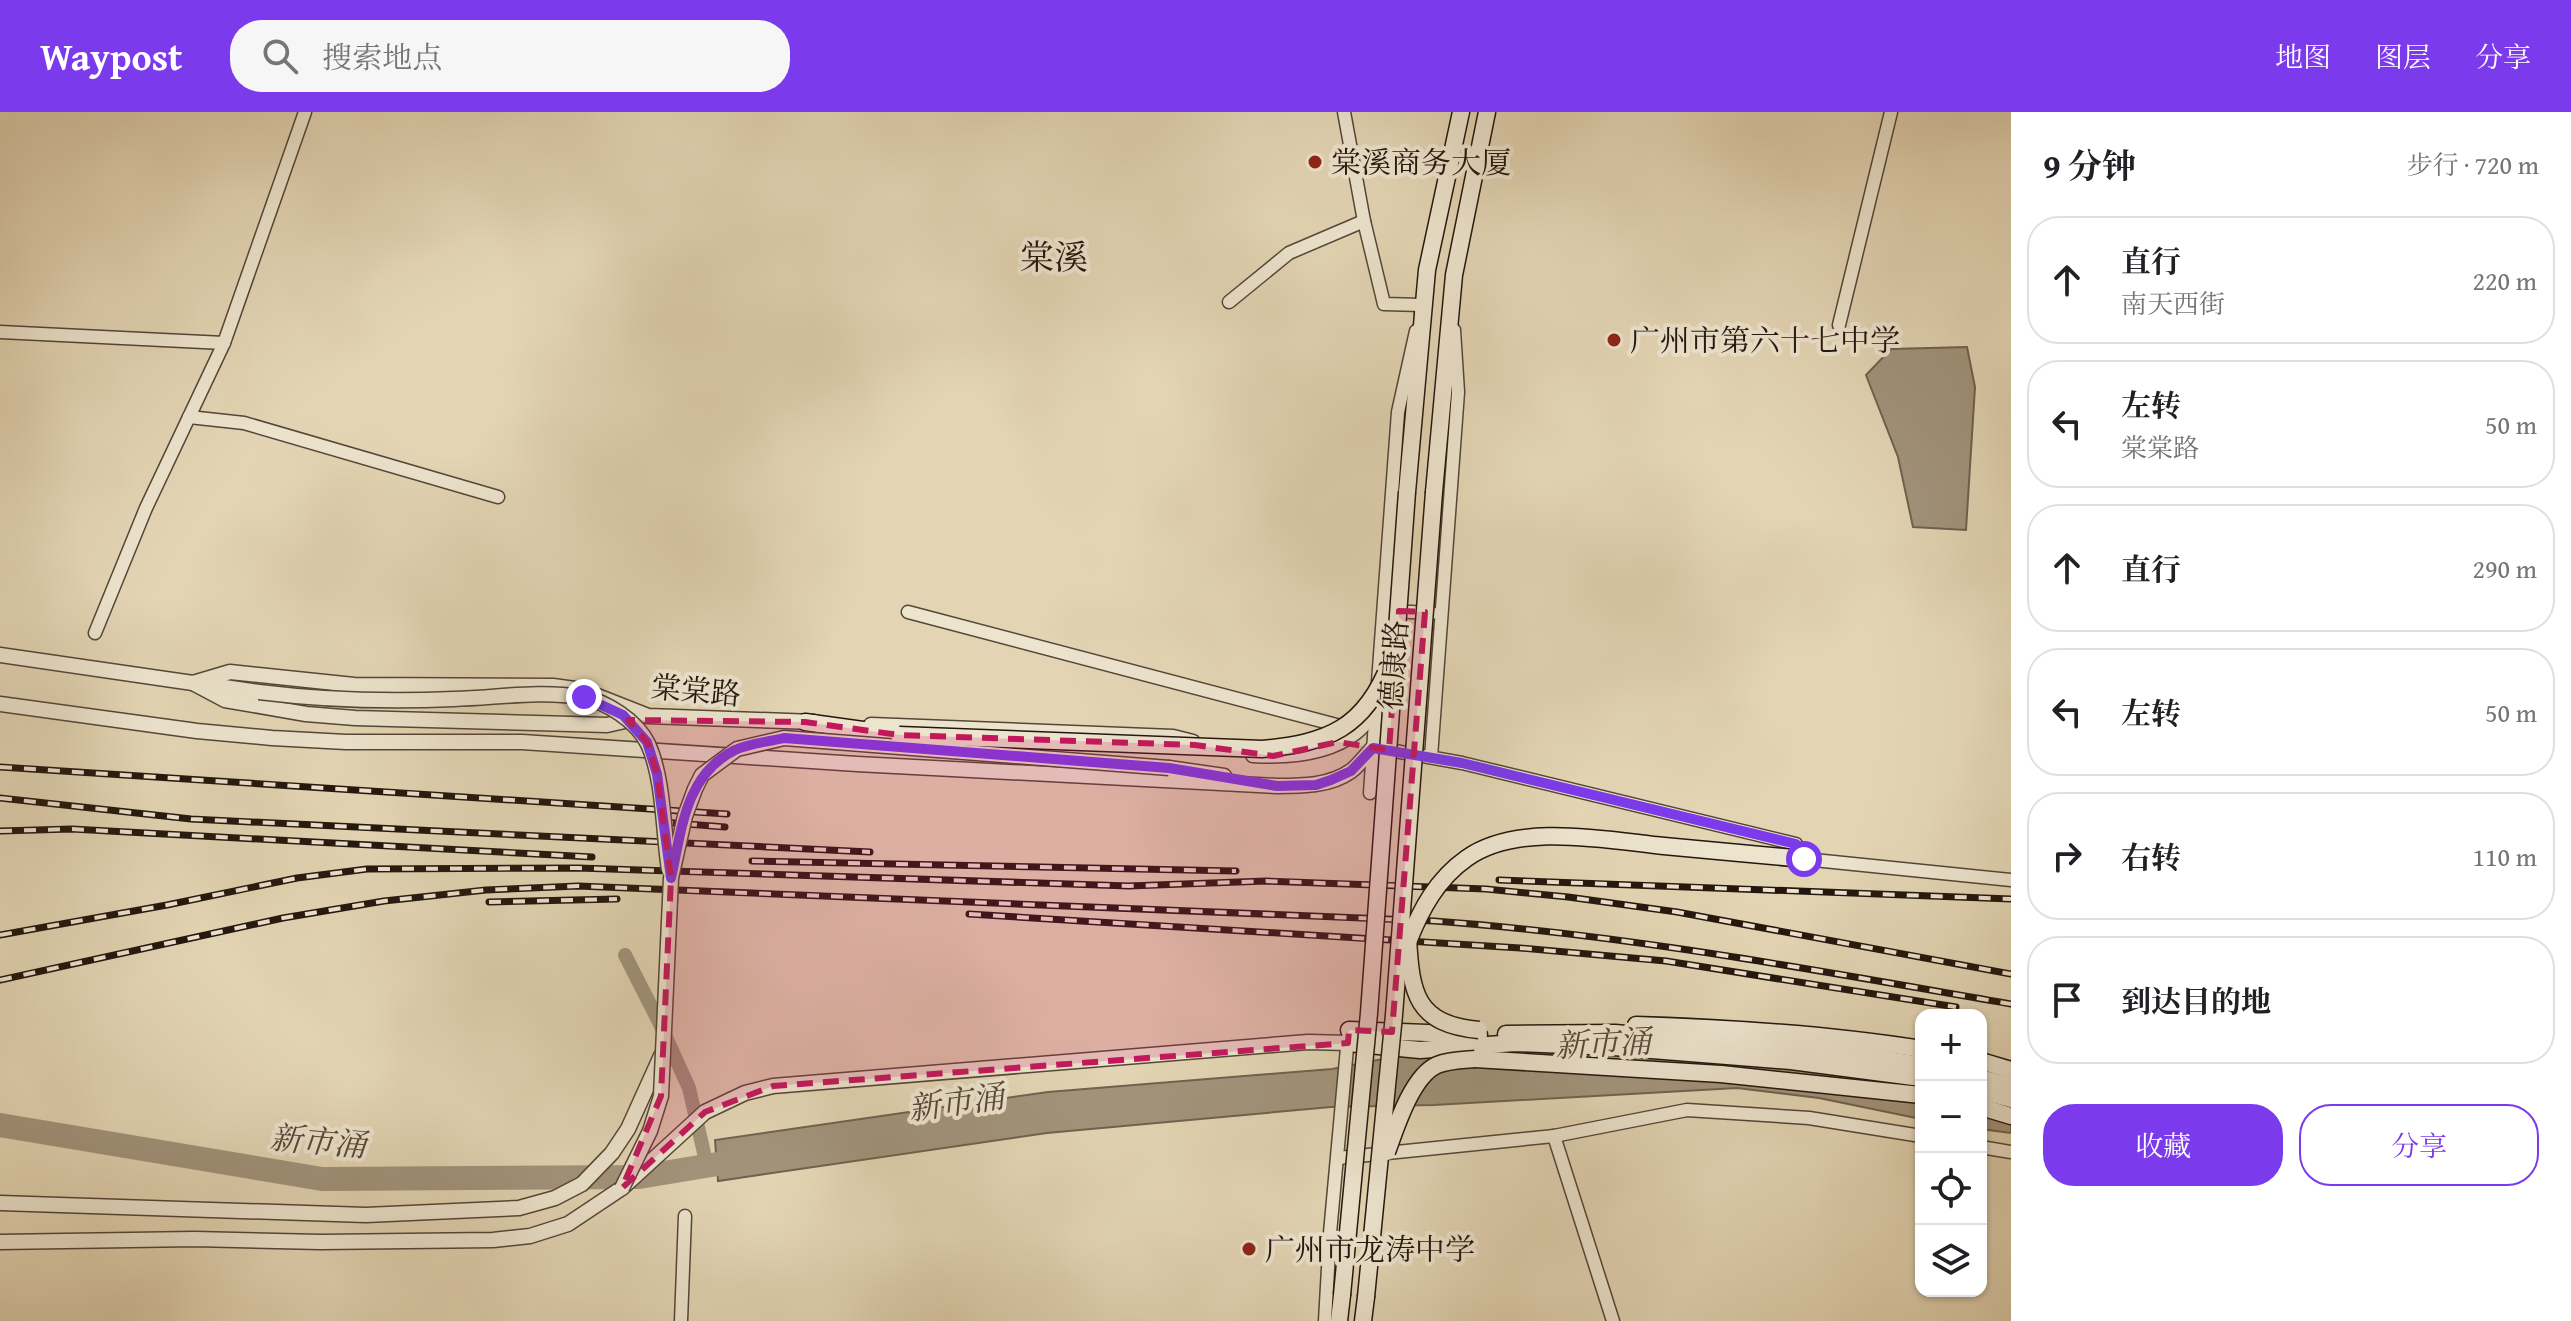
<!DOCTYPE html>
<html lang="zh">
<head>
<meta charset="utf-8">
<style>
  body { margin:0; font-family:"Gentium Book Plus","Noto Serif SC",serif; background:#f6f6f6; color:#202124 }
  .controls { position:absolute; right:24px; bottom:24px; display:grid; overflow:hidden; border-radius:16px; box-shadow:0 2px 6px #0004 }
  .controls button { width:72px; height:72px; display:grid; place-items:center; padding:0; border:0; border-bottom:2px solid #e0e0e0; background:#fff; color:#202124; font:40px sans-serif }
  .stop { position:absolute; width:24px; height:24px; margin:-18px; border:6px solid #7c3aed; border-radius:50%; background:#fff }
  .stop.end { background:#7c3aed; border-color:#fff; box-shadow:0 2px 8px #0008 }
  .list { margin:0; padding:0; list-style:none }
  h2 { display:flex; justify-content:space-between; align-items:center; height:104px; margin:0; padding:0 32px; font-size:34px }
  h2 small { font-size:26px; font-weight:400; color:#757577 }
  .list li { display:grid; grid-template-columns:52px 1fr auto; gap:24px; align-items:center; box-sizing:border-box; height:128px; margin:0 16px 16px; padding:0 16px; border:2px solid #e0e0e0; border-radius:32px }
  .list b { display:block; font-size:30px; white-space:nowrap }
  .list p { margin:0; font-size:26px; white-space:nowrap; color:#757577 }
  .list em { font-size:26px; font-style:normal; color:#757577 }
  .actions { display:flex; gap:16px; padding:24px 32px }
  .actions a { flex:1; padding:18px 0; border:2px solid #7c3aed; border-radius:32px; text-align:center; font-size:28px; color:#7c3aed }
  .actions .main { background:#7c3aed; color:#fff }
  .icon { flex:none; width:44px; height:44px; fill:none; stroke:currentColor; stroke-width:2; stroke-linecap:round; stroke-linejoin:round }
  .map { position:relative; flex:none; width:2011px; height:1209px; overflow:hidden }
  header { display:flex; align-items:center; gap:48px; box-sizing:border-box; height:112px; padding:0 40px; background:#7c3aed; color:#fff }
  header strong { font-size:38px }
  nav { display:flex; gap:44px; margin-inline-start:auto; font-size:28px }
  .search { width:560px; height:72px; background:#f6f6f6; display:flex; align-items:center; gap:20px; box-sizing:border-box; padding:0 28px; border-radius:32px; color:#757577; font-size:30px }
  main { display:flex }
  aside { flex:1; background:#fff }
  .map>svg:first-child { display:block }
  .water { fill:#a2947c; stroke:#706250; stroke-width:2 }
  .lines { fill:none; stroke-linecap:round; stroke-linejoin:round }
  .canal { stroke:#a2947c; stroke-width:14 }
  .river { stroke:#a2947c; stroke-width:24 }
  .minor-casing { stroke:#544638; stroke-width:15 }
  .tertiary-casing { stroke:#544638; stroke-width:17 }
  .secondary-casing { stroke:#24160e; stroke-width:19 }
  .minor { stroke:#ede4ce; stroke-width:12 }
  .tertiary { stroke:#ede4ce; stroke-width:14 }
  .secondary { stroke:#ede4ce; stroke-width:16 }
  .rail-casing { stroke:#24160e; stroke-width:7 }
  .rail { stroke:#ede4ce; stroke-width:4; stroke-dasharray:12; stroke-linecap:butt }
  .tertiary-bridge-casing { stroke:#544638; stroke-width:17; stroke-linecap:butt }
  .secondary-bridge-casing { stroke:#24160e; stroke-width:19; stroke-linecap:butt }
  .tertiary-bridge { stroke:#ede4ce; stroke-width:14 }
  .secondary-bridge { stroke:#ede4ce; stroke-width:16 }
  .route { stroke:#7c3aed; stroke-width:10 }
  .marked { fill:#c2185b; fill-opacity:0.2; stroke:#c2185b; stroke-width:6; stroke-dasharray:16 10; stroke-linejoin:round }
  .poi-dot { fill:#8f2418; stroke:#ede4ce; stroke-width:3 }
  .labels { text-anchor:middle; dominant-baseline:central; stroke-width:8; stroke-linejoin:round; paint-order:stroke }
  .poi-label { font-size:30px; fill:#24160e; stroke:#ede4ce; text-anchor:start }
  .street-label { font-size:30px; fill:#24160e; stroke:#ede4ce }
  .water-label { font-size:32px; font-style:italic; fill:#56483a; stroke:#ede4ce }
  .quarter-label { font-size:34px; fill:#24160e; stroke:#ede4ce }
</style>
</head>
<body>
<header>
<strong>Waypost</strong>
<div class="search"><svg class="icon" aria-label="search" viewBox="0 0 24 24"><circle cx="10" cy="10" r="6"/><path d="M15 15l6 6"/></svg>搜索地点</div>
<nav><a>地图</a><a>图层</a><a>分享</a></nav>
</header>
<main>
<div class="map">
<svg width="2011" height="1209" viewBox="0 0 2011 1209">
  <rect width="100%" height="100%" fill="#e3d5b4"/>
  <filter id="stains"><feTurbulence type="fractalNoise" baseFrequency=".0025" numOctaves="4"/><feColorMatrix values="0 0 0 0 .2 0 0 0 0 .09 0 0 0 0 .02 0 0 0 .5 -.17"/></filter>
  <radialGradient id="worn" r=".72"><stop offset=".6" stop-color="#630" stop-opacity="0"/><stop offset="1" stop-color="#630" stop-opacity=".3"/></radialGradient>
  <g class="water">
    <polygon points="1967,235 1975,275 1966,418 1913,415 1898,345 1866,263 1891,237"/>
    <polygon points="1675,937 1921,959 1921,1007 1819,986 1737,976 1434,993 1331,995 1047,1021 718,1069 715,1028 1048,980 1332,957 1413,941"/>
    <polygon points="1981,964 2011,967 2011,1021 1981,1017"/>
  </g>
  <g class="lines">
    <polyline class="canal" points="625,843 659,910 689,976 707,1054"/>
    <polyline class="river" points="0,1013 322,1067 639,1065 748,1047"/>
    <defs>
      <g id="minor">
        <polyline points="1344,0 1364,109 1384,192 1423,193 1421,201"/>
        <polyline points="1229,190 1289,141 1364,109"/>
        <polyline points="1839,213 1891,0"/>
        <polyline points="0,220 224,231"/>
        <polyline points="189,305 244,311 498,385"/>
        <polyline points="1390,499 1432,501"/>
        <polyline points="908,500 1348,616"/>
        <polyline points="95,521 146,396 224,231 305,0"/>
        <polyline points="1378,570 1398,300 1416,219"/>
        <polyline points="1383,637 1462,651 1796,732 1804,747 2011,768"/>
        <polyline points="1431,645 1458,280 1454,218"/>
        <polyline points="1370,681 1376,596"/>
        <polyline points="1554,1024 1613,1209"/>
        <polyline points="1981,1035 2011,1040"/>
        <polyline points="1338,1046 1554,1024 1687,998 1809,1006 1921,1024"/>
        <polyline points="681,1209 685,1104"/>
        <polyline points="1325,1209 1330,1121 1348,925"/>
      </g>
      <g id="tertiary">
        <polyline points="0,543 193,571 230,560 354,573 553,574 582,578 648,604 814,610"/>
        <polyline points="193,571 225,588 306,602 355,606 607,613 638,606"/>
        <polyline points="204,572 259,580"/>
        <path d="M0 592 197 619 272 626 346 630H522L857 652 1277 674C1302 674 1330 674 1351 659 1359 653 1366 643 1373 636"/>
        <polyline points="871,613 1173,625 1193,630"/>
        <path d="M1253 643C1287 645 1328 642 1356 620 1364 614 1370 604 1376 596"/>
        <polyline points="1169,656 1224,664"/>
        <polyline points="0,1091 366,1103 519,1096 555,1086 582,1072 612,1041 628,1017 661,944"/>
        <polyline points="0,1130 195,1127 321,1130 493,1128 530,1124 568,1112 622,1076 705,1000 745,981 773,974 1308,930 1348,931"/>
      </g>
      <g id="secondary">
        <polyline points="1407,380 1427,158 1461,0"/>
        <polyline points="1434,380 1454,163 1487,0"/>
        <polyline points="805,610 899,623"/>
        <path d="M1636 913C1731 916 1826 922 1921 937"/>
        <polyline points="1349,918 1479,923"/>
        <polyline points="1506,922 1615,921 1847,942 1921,953"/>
        <polyline points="1348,931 1420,938 1515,931 1614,935 1791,949 1921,966"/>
        <polyline points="1475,947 1721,962 1921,983"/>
        <polyline points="1981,949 2011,958"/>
        <polyline points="1981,966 2011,974"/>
        <polyline points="1981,979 2011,987"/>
        <polyline points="1981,995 2011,1004"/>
        <polyline points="1339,1209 1342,1183"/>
        <polyline points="1363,1209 1366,1185"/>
      </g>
    </defs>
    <use href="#minor" class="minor-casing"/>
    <use href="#tertiary" class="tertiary-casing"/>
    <use href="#secondary" class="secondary-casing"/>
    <use href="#minor" class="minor"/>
    <use href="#tertiary" class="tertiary"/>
    <use href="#secondary" class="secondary"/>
    <defs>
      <g id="rail">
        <polyline points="0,655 727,702"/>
        <polyline points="0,686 191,707 870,740"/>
        <polyline points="661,710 725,715"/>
        <polyline points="0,719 72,717 592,745"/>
        <polyline points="752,749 1236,759"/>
        <polyline points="1499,768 2011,787"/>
        <polyline points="489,790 617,787"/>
        <polyline points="969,802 1520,836 1666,849 1956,895"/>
        <polyline points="0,823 167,793 297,766 367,757 578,756 1129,774 1266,769 1486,777 1568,785 1677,800 2011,862"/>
        <path d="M0 868 283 806 384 789 486 778 578 774 1434 809C1629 823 1819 859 2011 892"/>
      </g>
    </defs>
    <use href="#rail" class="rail-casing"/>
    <use href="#rail" class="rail"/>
    <defs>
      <g id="tertiary-bridge">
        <path d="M259 580C323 588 389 590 454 587 496 586 538 578 581 585 606 589 637 609 648 632 664 667 663 719 669 758"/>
        <polyline points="622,1076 650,1019 661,984 671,766 685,704 695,677 702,663 737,637 784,626 1169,656"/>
      </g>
      <g id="secondary-bridge">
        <path d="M899 623 1262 637C1328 631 1365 616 1390 551"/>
        <path d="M1408 826C1411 882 1416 912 1479 918"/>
        <path d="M1408 830C1421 797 1437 767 1467 746 1518 710 1606 728 1664 734 1711 738 1757 743 1804 747"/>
        <path d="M1387 1040C1396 1015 1412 964 1437 953 1449 948 1463 948 1475 947"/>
        <polyline points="1342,1183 1369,901 1407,380"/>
        <polyline points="1366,1185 1394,903 1434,380"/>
      </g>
    </defs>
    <use href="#tertiary-bridge" class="tertiary-bridge-casing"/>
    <use href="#secondary-bridge" class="secondary-bridge-casing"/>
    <use href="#tertiary-bridge" class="tertiary-bridge"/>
    <use href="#secondary-bridge" class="secondary-bridge"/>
  </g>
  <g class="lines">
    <path class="route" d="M584 585 623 603 647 630 657 662 671 766C682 717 685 663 735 638 750 631 768 630 784 626L1169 656 1277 674 1316 673 1331 668 1351 659 1373 636 1462 651 1796 732 1804 747"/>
  </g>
  <path class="marked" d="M1399 499 1425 500 1392 920 1349 918 1348 931 773 974 705 1000 622 1076 661 984 671 766 657 662 647 630 628 608 805 610 899 623 1195 633 1273 644 1338 630 1389 638Z"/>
  <g class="poi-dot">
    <circle cx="1315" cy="50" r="8"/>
    <circle cx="1614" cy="228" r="8"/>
    <circle cx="1249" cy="1137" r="8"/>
  </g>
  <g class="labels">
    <g class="poi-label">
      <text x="1331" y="50">棠溪商务大厦</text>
      <text x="1630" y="228">广州市第六十七中学</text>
      <text x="1265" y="1137">广州市龙涛中学</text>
    </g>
    <g class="street-label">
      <text transform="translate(1393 553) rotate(-86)">德康路</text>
      <text transform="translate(696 578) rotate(5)">棠棠路</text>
    </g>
    <g class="water-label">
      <text transform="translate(1603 931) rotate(-3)">新市涌</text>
      <text transform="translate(956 990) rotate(-8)">新市涌</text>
      <text transform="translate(318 1029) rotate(5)">新市涌</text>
    </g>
    <g class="quarter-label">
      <text x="1054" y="144">棠溪</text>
    </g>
  </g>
  <rect width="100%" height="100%" filter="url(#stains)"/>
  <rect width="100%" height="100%" fill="url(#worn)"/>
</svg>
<div class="controls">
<button>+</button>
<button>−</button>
<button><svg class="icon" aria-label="locate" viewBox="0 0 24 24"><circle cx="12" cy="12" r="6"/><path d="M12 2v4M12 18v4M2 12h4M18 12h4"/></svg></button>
<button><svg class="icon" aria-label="layers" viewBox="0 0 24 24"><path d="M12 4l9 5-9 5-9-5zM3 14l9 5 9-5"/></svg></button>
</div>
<div class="stop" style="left:1804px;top:747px"></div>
<div class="stop end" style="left:584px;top:585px"></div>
</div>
<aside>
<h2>9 分钟<small>步行 · 720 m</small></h2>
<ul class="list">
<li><svg class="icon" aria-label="ahead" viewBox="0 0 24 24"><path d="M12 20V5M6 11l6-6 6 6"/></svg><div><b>直行</b><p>南天西街</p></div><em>220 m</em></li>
<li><svg class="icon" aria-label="left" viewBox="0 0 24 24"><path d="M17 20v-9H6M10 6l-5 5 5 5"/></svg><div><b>左转</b><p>棠棠路</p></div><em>50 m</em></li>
<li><svg class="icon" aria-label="ahead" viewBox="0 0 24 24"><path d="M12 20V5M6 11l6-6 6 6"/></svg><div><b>直行</b></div><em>290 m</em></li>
<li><svg class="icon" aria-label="left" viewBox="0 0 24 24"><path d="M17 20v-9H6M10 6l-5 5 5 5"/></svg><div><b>左转</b></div><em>50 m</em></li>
<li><svg class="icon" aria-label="right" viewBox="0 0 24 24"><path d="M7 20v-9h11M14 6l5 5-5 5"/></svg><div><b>右转</b></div><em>110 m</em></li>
<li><svg class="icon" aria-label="arrive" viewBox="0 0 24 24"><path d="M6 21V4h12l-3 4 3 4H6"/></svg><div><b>到达目的地</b></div></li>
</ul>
<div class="actions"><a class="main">收藏</a><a>分享</a></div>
</aside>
</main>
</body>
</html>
